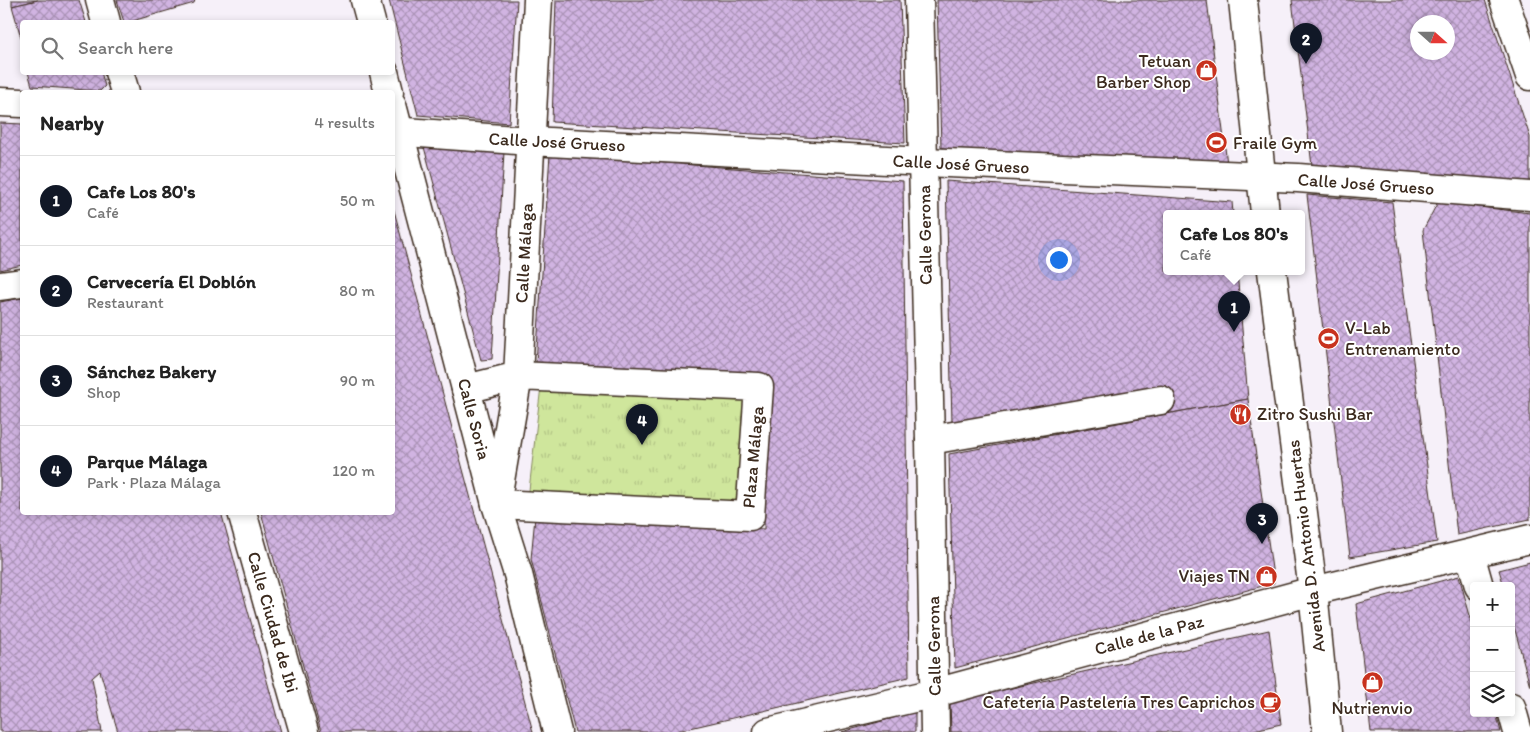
<!DOCTYPE html>
<html lang="en">
<head>
<meta charset="utf-8">
<style>
  body { margin:0; font-family:Itim,sans-serif; background:#f6f6f6; color:#222 }
  .controls { position:absolute; right:15px; bottom:15px; display:grid; overflow:hidden; border-radius:5px; box-shadow:0 2px 8px #0003 }
  .controls button { width:45px; height:45px; display:grid; place-items:center; padding:0; border:0; border-bottom:1px solid #e0e0e0; background:#fff; color:#222; font:25px sans-serif }
  .compass { position:absolute; left:1410px; top:15px; width:45px; height:45px; border-radius:50%; background:#fff; box-shadow:0 2px 8px #0003; rotate:111deg }
  .you { position:absolute; left:1058px; top:259px; width:18px; height:18px; margin:-12px; border:4px solid #fff; border-radius:50%; background:#1a73e8; box-shadow:0 0 0 8px #1a73e833 }
  .badge { display:grid; place-items:center; width:32px; height:32px; border-radius:50%; background:#111827; color:#fff; font-size:16px; font-weight:700 }
  .pin { position:absolute; translate:-50% -41px; filter:drop-shadow(0 1px 2px #0008) }
  .pin::after { content:''; position:absolute; top:26px; width:18px; height:15px; background:inherit; clip-path:polygon(0 0,100% 0,50% 100%) }
  .popup { position:absolute; left:1163px; top:210px; width:142px; height:65px; box-sizing:border-box; display:grid; place-content:center; border-radius:5px; background:#fff; filter:drop-shadow(0 1px 4px #0005); font-size:16px; white-space:nowrap; color:#767676 }
  .popup b { font-size:19px; color:#222 }
  .popup::after { content:''; position:absolute; left:50%; top:100%; margin-left:-10px; border:10px solid transparent; border-top-color:#fff }
  .list { margin:0; padding:0; list-style:none }
  h2 { display:flex; justify-content:space-between; align-items:center; height:65px; margin:0; padding:0 20px; font-size:21px }
  h2 small { font-size:16px; font-weight:400; color:#767676 }
  .list li { display:grid; grid-template-columns:32px 1fr auto; gap:15px; align-items:center; box-sizing:border-box; height:90px; padding:0 20px; border-top:1px solid #e0e0e0 }
  .list b { display:block; font-size:19px; white-space:nowrap }
  .list p { margin:0; font-size:16px; white-space:nowrap; color:#767676 }
  .list em { font-size:16px; font-style:normal; color:#767676 }
  .icon { flex:none; width:28px; height:28px; fill:none; stroke:currentColor; stroke-width:2; stroke-linecap:round; stroke-linejoin:round }
  .map { position:relative; flex:none; width:1530px; height:732px; overflow:hidden }
  .search { position:absolute; background:#fff; box-shadow:0 2px 8px #0003; left:20px; top:20px; width:375px; height:55px; display:flex; align-items:center; gap:12px; box-sizing:border-box; padding:0 18px; border-radius:5px; color:#767676; font-size:19px }
  .panel { position:absolute; background:#fff; box-shadow:0 2px 8px #0003; left:20px; top:90px; width:375px; height:425px; border-radius:5px }
  .map>svg:first-child { display:block }
  .park { fill:url(#park-tufts); stroke:#85885d }
  .building { fill:url(#building-cross-hatch); stroke:#3b2a1e; fill-rule:evenodd }
  .lines { fill:none; stroke-linecap:round; stroke-linejoin:round }
  .minor-casing { stroke:#3b2a1e; stroke-width:31 }
  .minor { stroke:#fff; stroke-width:28 }
  .labels { text-anchor:middle; dominant-baseline:central; stroke-width:4; stroke-linejoin:round; paint-order:stroke }
  .poi-label { font-size:18px; fill:#3b2a1e; stroke:#fff; text-anchor:end }
  .street-label { font-size:18px; fill:#3b2a1e; stroke:#fff }
</style>
</head>
<body>
<div class="map">
<svg width="1530" height="732" viewBox="0 0 1530 732">
  <defs>
    <pattern id="park-tufts" width="24" height="20" patternUnits="userSpaceOnUse" patternTransform="scale(1.25)"><rect width="24" height="20" fill="#cfe69c"/><path d="M3 7l-1-3M5 7V3M7 7l1-3M15 17l-1-3M17 17v-4M19 17l1-3" fill="none" stroke="#b3c586"/></pattern>
    <pattern id="building-cross-hatch" width="8" height="8" patternUnits="userSpaceOnUse" patternTransform="scale(1.25)"><rect width="8" height="8" fill="#d1b4e2"/><path d="M0 0l8 8M0 8l8-8" fill="none" stroke="#ab93b7"/></pattern>
  </defs>
  <rect width="100%" height="100%" fill="#f6f0f9"/>
  <filter id="ink" filterUnits="userSpaceOnUse"><feTurbulence type="fractalNoise" baseFrequency=".02" numOctaves="2"/><feDisplacementMap in="SourceGraphic" scale="10" xChannelSelector="R" yChannelSelector="G"/><feConvolveMatrix kernelMatrix="1 2 1 2 8 2 1 2 1" color-interpolation-filters="sRGB"/></filter>
  <g filter="url(#ink)">
    <polygon class="park" points="541,386 754,391 746,511 528,499"/>
    <g class="building">
      <polygon points="12,0 38,0 12,6"/>
      <polygon points="38,0 79,0 86,22 22,22 22,41 12,6"/>
      <polygon points="117,0 195,0 194,3 129,22 124,22"/>
      <polygon points="389,0 517,0 509,123 418,115"/>
      <polygon points="556,0 900,0 905,143 552,122"/>
      <polygon points="937,0 1207,0 1227,164 941,148"/>
      <path d="M1292 0H1485L1530 137V183L1312 166ZM1418 22H1448V52H1418Z"/>
      <polygon points="28,72 101,72 105,86 100,91 32,86"/>
      <polygon points="0,123 22,124 22,265 0,270"/>
      <polygon points="424,147 504,152 492,359 481,360"/>
      <polygon points="550,154 903,181 909,677 673,732 575,732 531,559 535,517 764,529 768,374 536,363"/>
      <polygon points="946,181 1232,202 1233,213 1166,213 1166,271 1237,271 1248,399 1166,414 1163,387 952,423"/>
      <polygon points="1307,195 1392,202 1437,542 1350,557"/>
      <polygon points="1438,202 1530,213 1530,519 1457,535 1423,230"/>
      <polygon points="392,203 533,732 321,732 261,512 392,512"/>
      <polygon points="22,298 22,512 221,512 281,732 118,732 100,671 92,678 102,732 0,732 0,302"/>
      <polygon points="1248,399 1274,583 955,668 949,454"/>
      <polygon points="1530,562 1530,686 1511,615 1511,586 1504,586 1499,570"/>
      <polygon points="1459,576 1474,630 1474,713 1496,713 1501,732 1371,732 1356,604"/>
      <polygon points="1269,630 1281,724 1245,732 951,732 950,702"/>
      <polygon points="915,712 915,732 842,732"/>
    </g>
    <g class="lines">
      <defs>
        <g id="minor">
          <polyline points="100,0 106,22"/>
          <polyline points="365,0 371,22"/>
          <polyline points="919,0 930,440 935,732"/>
          <polyline points="1243,0 1265,213"/>
          <polyline points="1504,0 1530,76"/>
          <polyline points="119,72 125,92"/>
          <polyline points="384,72 389,92"/>
          <polyline points="0,102 22,103"/>
          <polyline points="392,105 496,504 518,574 557,732"/>
          <polyline points="392,131 530,141 924,162 1298,178 1530,196"/>
          <polyline points="1272,271 1313,591 1327,732"/>
          <polyline points="0,286 22,283"/>
          <polyline points="466,389 518,376 759,387 750,516 496,504 518,376 538,0"/>
          <polyline points="930,440 1161,400"/>
          <polyline points="242,512 304,732"/>
          <polyline points="1470,554 1479,586"/>
          <polyline points="1511,707 1518,732"/>
          <polyline points="768,732 935,693 1313,591 1530,539"/>
        </g>
      </defs>
      <use href="#minor" class="minor-casing"/>
      <use href="#minor" class="minor"/>
    </g>
  </g>
  <defs>
    <symbol id="shop-disc" viewBox="-11 -11 22 22"><circle r="9.5" fill="#c8321e" stroke="#fff"/><path d="M-5-2.5h2.3a2.7 3.5 0 0 1 5.4 0H5L5.5 6h-11ZM-1.5-2.5h3a1.5 2.3 0 0 0-3 0Z" fill="#fff"/></symbol>
    <symbol id="stadium-disc" viewBox="-11 -11 22 22"><circle r="9.5" fill="#c8321e" stroke="#fff"/><path d="M0-5a6.5 5 0 1 0 0 10a6.5 5 0 1 0 0-10ZM-3.5-1.8h7v3.6h-7Z" fill="#fff"/></symbol>
    <symbol id="restaurant-disc" viewBox="-11 -11 22 22"><circle r="9.5" fill="#c8321e" stroke="#fff"/><path d="M-5-6h1v4h1v-4h1v4h1v-4h1v5L-1.5 .5V6h-2V.5L-5-1ZM5-6V6H3V1.5H1.5Q1.5-4 5-6Z" fill="#fff"/></symbol>
    <symbol id="cafe-disc" viewBox="-11 -11 22 22"><circle r="9.5" fill="#c8321e" stroke="#fff"/><path d="M-5.5-4.5H6V0H3Q3 3.5 0 3.5H-2.5Q-5.5 3.5-5.5 0ZM3-3.2v2h1.7v-2ZM-6 4.5H4V6H-6Z" fill="#fff"/></symbol>
  </defs>
  <g fill-rule="evenodd">
    <use href="#shop-disc" x="1194" y="58" width="25" height="25"/>
    <use href="#stadium-disc" x="1204" y="130" width="25" height="25"/>
    <use href="#stadium-disc" x="1316" y="326" width="25" height="25"/>
    <use href="#restaurant-disc" x="1228" y="402" width="25" height="25"/>
    <use href="#shop-disc" x="1254" y="564" width="25" height="25"/>
    <use href="#shop-disc" x="1360" y="670" width="25" height="25"/>
    <use href="#cafe-disc" x="1258" y="690" width="25" height="25"/>
  </g>
  <g class="labels">
    <g class="poi-label">
      <text x="1191" y="61">Tetuan<tspan x="1191" dy="21">Barber Shop</tspan></text>
      <text x="1233" y="143" text-anchor="start">Fraile Gym</text>
      <text x="1345" y="328" text-anchor="start">V-Lab<tspan x="1345" dy="21">Entrenamiento</tspan></text>
      <text x="1257" y="414" text-anchor="start">Zitro Sushi Bar</text>
      <text x="1250" y="576">Viajes TN</text>
      <text x="1255" y="702">Cafetería Pastelería Tres Caprichos</text>
      <text x="1372" y="708" text-anchor="middle">Nutrienvio</text>
    </g>
    <g class="street-label">
      <text transform="translate(557 142) rotate(3)">Calle José Grueso</text>
      <text transform="translate(961 164) rotate(3)">Calle José Grueso</text>
      <text transform="translate(1366 184) rotate(4)">Calle José Grueso</text>
      <text transform="translate(925 235) rotate(-91)">Calle Gerona</text>
      <text transform="translate(524 253) rotate(-87)">Calle Málaga</text>
      <text transform="translate(474 419) rotate(75)">Calle Soria</text>
      <text transform="translate(753 457) rotate(-85)">Plaza Málaga</text>
      <text transform="translate(1306 546) rotate(-97)">Avenida D. Antonio Huertas</text>
      <text transform="translate(273 622) rotate(74)">Calle Ciudad de Ibi</text>
      <text transform="translate(1149 635) rotate(-15)">Calle de la Paz</text>
      <text transform="translate(934 646) rotate(-91)">Calle Gerona</text>
    </g>
  </g>
</svg>
<div class="controls">
<button>+</button>
<button>−</button>
<button><svg class="icon" aria-label="layers" viewBox="0 0 24 24"><path d="M12 4l9 5-9 5-9-5zM3 14l9 5 9-5"/></svg></button>
</div>
<svg class="compass" viewBox="-18 -18 36 36"><path d="M0-13l5 13h-10z" fill="#e53935"/><path d="M0 13l5-13h-10z" fill="#767676"/></svg>
<div class="you"></div>
<div class="pin badge" style="left:1234px;top:332px">1</div>
<div class="popup"><b>Cafe Los 80's</b>Café</div>
<div class="pin badge" style="left:1306px;top:64px">2</div>
<div class="pin badge" style="left:1262px;top:544px">3</div>
<div class="pin badge" style="left:642px;top:445px">4</div>
<div class="search"><svg class="icon" aria-label="search" viewBox="0 0 24 24"><circle cx="10" cy="10" r="6"/><path d="M15 15l6 6"/></svg>Search here</div>
<section class="panel">
<h2>Nearby<small>4 results</small></h2>
<ul class="list">
<li><span class="badge">1</span><div><b>Cafe Los 80's</b><p>Café</p></div><em>50 m</em></li>
<li><span class="badge">2</span><div><b>Cervecería El Doblón</b><p>Restaurant</p></div><em>80 m</em></li>
<li><span class="badge">3</span><div><b>Sánchez Bakery</b><p>Shop</p></div><em>90 m</em></li>
<li><span class="badge">4</span><div><b>Parque Málaga</b><p>Park · Plaza Málaga</p></div><em>120 m</em></li>
</ul>
</section>
</div>
</body>
</html>
